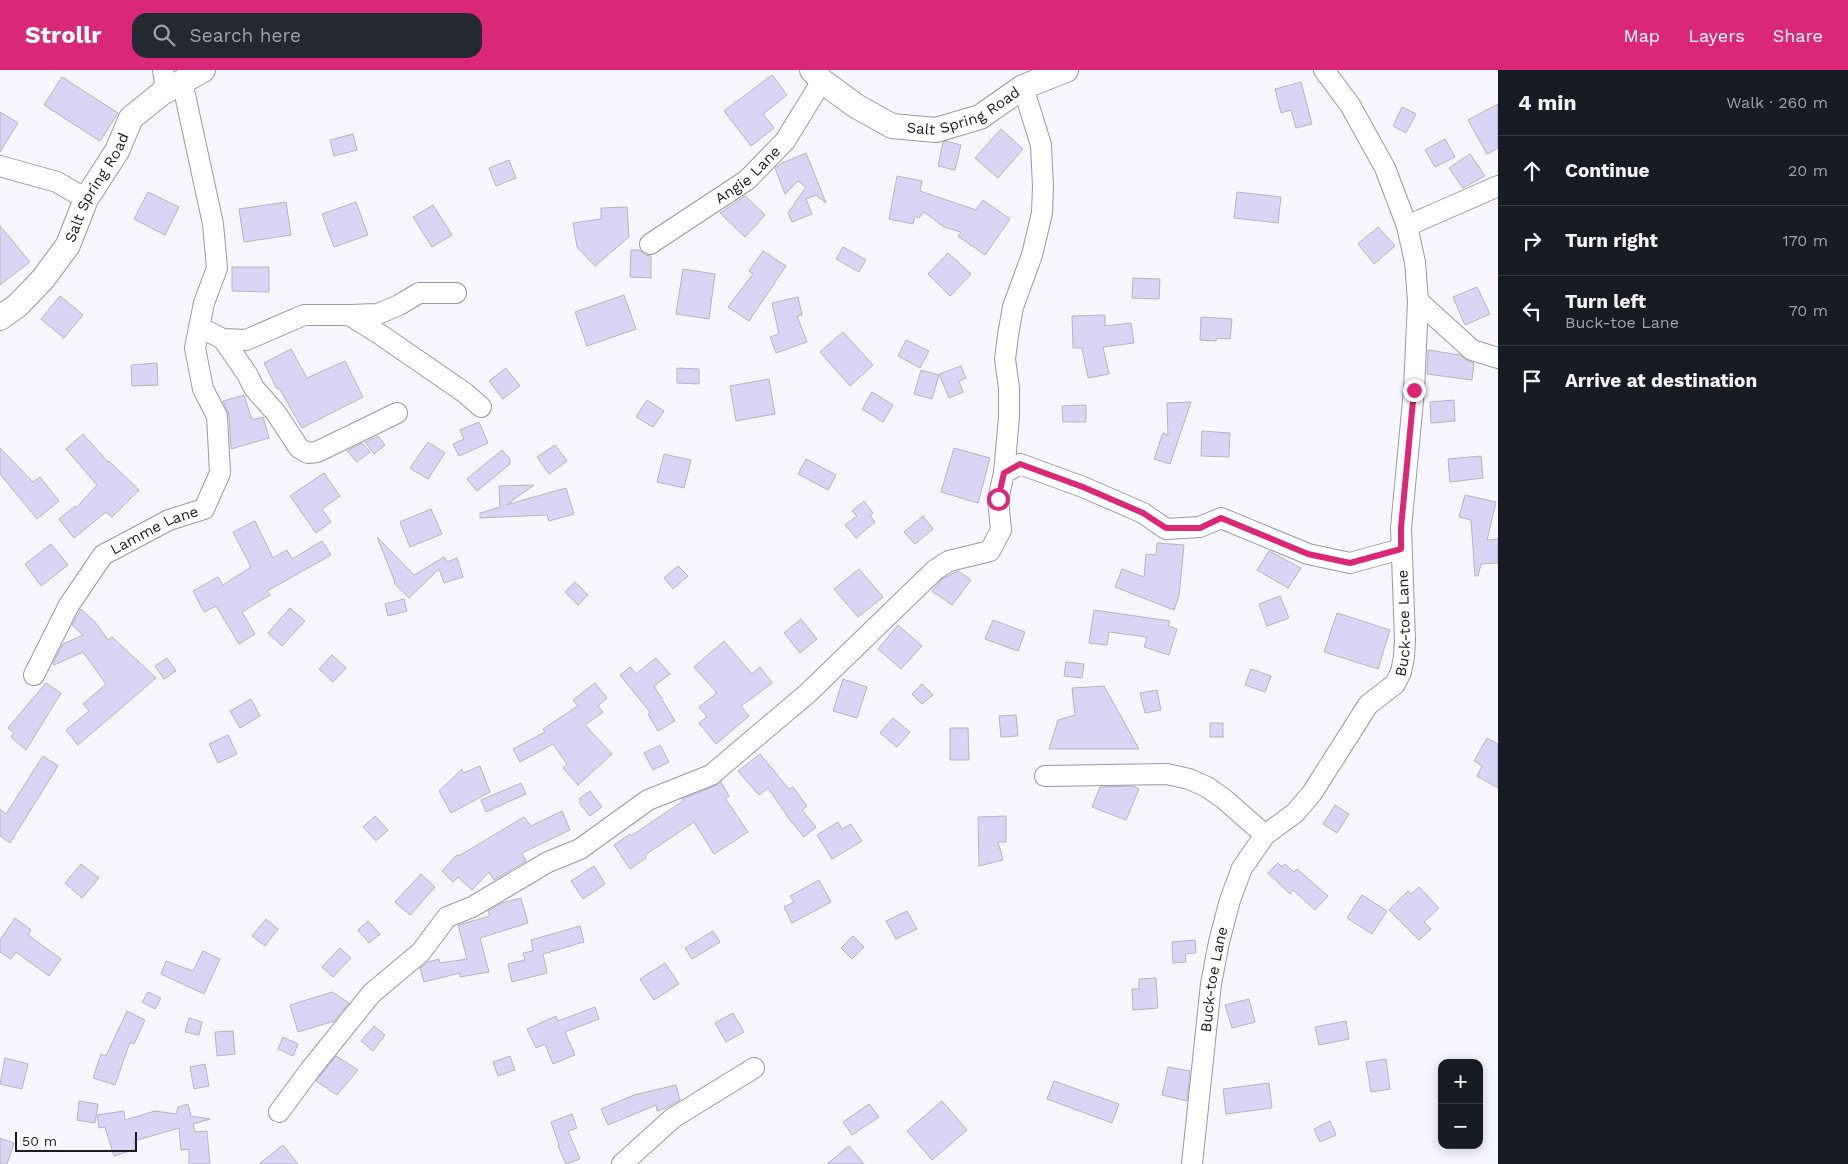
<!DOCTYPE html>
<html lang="en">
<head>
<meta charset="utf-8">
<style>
  body { margin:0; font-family:"Work Sans",sans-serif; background:#242831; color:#f1f3f6 }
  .controls { position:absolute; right:15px; bottom:15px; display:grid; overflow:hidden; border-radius:10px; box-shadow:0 2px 12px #0003 }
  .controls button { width:45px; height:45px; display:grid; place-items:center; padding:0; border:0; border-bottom:1px solid #363941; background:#171b24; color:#f1f3f6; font:25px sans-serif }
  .scale { position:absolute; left:15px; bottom:12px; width:122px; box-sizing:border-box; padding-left:5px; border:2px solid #1c1b20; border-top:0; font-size:14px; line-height:18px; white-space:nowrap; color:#1c1b20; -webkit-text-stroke:4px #fff; paint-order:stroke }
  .stop { position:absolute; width:15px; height:15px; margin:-11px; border:4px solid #db2777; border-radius:50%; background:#fff }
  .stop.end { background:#db2777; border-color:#fff; box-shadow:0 1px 5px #0008 }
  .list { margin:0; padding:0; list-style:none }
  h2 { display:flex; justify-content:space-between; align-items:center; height:65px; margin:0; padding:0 20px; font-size:21px }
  h2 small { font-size:16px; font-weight:400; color:#9ea1a6 }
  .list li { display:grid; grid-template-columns:32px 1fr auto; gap:15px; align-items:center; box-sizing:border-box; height:70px; padding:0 20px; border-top:1px solid #363941 }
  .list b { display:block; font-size:19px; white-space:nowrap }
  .list p { margin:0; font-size:16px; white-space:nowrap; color:#9ea1a6 }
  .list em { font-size:16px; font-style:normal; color:#9ea1a6 }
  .icon { flex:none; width:28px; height:28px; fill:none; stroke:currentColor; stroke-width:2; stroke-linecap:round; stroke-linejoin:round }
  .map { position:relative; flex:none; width:1498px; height:1094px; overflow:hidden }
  header { display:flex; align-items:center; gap:30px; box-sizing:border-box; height:70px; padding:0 25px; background:#db2777; color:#fff }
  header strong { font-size:24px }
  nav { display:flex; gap:28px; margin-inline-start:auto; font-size:18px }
  .search { width:350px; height:45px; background:#242831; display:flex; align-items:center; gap:12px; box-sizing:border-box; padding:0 18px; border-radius:15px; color:#9ea1a6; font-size:19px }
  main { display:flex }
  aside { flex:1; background:#171b24 }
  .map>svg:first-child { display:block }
  .building { fill:#d8d6f4; stroke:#b5b5c0 }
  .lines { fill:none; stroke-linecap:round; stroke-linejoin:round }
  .minor-casing { stroke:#9a99a4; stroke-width:22 }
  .tertiary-casing { stroke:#9a99a4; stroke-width:26 }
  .minor { stroke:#fff; stroke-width:20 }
  .tertiary { stroke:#fff; stroke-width:24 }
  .route { stroke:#db2777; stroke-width:6 }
  .labels { text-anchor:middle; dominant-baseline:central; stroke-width:4.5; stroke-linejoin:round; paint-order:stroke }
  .street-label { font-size:15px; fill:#1c1b20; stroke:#fff }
</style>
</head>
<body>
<header>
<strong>Strollr</strong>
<div class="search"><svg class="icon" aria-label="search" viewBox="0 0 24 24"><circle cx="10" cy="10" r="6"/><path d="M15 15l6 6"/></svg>Search here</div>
<nav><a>Map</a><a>Layers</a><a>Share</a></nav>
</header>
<main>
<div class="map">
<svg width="1498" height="1094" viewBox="0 0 1498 1094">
  <rect width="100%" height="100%" fill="#f7f6fe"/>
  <g class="building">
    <polygon points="772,5 787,25 763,44 774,58 751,76 724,41"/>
    <polygon points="62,7 118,43 100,71 44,35"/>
    <polygon points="1301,12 1312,54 1296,58 1291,40 1281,43 1275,19"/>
    <polygon points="1498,34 1498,78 1487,84 1468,50"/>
    <polygon points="1402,37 1416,44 1406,63 1393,56"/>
    <polygon points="0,42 18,53 0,82"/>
    <polygon points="1001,59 1023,79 998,108 975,88"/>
    <polygon points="353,64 357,80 334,86 330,70"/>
    <polygon points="1445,69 1455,87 1435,97 1425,80"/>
    <polygon points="946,71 961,75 955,100 938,96 943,72"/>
    <polygon points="806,83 826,133 816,125 806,129 812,144 792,152 788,143 806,117 798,111 785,124 775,98 780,94"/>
    <polygon points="1470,84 1485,106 1463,118 1449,98"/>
    <polygon points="509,90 516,108 496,116 489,98"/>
    <polygon points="897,106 922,111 920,121 976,140 983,130 1010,149 985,185 958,166 961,162 944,157 924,142 919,148 915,146 913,154 889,149"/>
    <polygon points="148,122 179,137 165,165 134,149"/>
    <polygon points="1237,122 1281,127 1278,153 1234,148"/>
    <polygon points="745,126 765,145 745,167 720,143"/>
    <polygon points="286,132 291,165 244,172 239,139"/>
    <polygon points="356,132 368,165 334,177 322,144"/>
    <polygon points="433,135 452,165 432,177 413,147"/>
    <polygon points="627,137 629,167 595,196 577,177 573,153 601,149 601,138"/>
    <polygon points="0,156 30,192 0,215"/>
    <polygon points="1378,157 1395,176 1374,194 1358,174"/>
    <polygon points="843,177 866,190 859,202 836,189"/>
    <polygon points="631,180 640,180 645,185 651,186 651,208 630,207"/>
    <polygon points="763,181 786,196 749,251 728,237 753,204 749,201"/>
    <polygon points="948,183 971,204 950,226 928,204"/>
    <polygon points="232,197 269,197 269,222 232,221"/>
    <polygon points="683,199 715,204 709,249 676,244"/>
    <polygon points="1133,208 1160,209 1159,229 1132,228"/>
    <polygon points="1477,217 1490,244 1465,255 1453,227"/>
    <polygon points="624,225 636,259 587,276 575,242"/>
    <polygon points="60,226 83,245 64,268 41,249"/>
    <polygon points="798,227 802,245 797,246 807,272 776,283 770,267 779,264 772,233"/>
    <polygon points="1105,245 1105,256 1131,253 1134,273 1103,277 1109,304 1088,308 1082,278 1073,278 1072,246"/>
    <polygon points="1201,247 1232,249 1230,269 1217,268 1216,271 1200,270"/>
    <polygon points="843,262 873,295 850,316 820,282"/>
    <polygon points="906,270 929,281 920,298 898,286"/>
    <polygon points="291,279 307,308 345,291 363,327 302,358 279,318 277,319 264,293"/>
    <polygon points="1428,280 1460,285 1468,291 1474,293 1472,310 1427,304"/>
    <polygon points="157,293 158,315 132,316 131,295"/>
    <polygon points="961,296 966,308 959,311 963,322 949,328 939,304"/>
    <polygon points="506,298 520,316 503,329 489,311"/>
    <polygon points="677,298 699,299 699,314 677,313"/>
    <polygon points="921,300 939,305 932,329 914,324"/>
    <polygon points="769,309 775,344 736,351 730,316"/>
    <polygon points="872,322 893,335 883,352 862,339"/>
    <polygon points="244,325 252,350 263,347 269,368 231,379 229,345 223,331"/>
    <polygon points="647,330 664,341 653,357 636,347"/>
    <polygon points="1454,330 1455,351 1431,353 1430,332"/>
    <polygon points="1191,332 1170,394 1154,389 1163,363 1168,365 1167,333"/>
    <polygon points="1086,335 1086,352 1063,352 1062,336"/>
    <polygon points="479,352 488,373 459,386 453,374 464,369 460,360"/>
    <polygon points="1202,361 1230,363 1229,387 1201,386"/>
    <polygon points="83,364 108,392 109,391 139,420 112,447 106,442 74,468 59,449 75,436 76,438 97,415 66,379"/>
    <polygon points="378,366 385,375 374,384 365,372"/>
    <polygon points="428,372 445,383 428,409 410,398"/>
    <polygon points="362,373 370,382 357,392 347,381"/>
    <polygon points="555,375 567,391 549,404 537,387"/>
    <polygon points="0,378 33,412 40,407 59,431 37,449 0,404"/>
    <polygon points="954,378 990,388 978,433 941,422"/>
    <polygon points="502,380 510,389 510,394 477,421 467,409"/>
    <polygon points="664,384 691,390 684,418 657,412"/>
    <polygon points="1481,386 1483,408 1450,412 1448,389"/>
    <polygon points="806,389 836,405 828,420 798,404"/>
    <polygon points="324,403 340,426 322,439 331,452 316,463 290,426"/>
    <polygon points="534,415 506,435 566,418 574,444 549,451 547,445 480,448 480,443 500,437 499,416"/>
    <polygon points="1465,425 1496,432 1487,470 1498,469 1498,493 1481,494 1478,506 1475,506 1471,450 1459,447"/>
    <polygon points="864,431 873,443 870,446 875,452 856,468 845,455 857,446 852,441"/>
    <polygon points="431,439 442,464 410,477 400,452"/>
    <polygon points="923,446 933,459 915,474 904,462"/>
    <polygon points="255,451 273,488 287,480 292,489 322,471 331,485 267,521 270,525 242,542 255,564 239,574 216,536 204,542 193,521 218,507 223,515 251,497 233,462"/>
    <polygon points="377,467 414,505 444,487 447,492 457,488 463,507 444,513 439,499 409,528 394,513 395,512"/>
    <polygon points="1157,473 1184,475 1179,526 1174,540 1115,517 1122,499 1144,507 1146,484 1156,485"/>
    <polygon points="51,474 68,495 41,516 25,494"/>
    <polygon points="1269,481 1301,498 1288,518 1257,500"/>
    <polygon points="678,496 688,506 673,519 664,508"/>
    <polygon points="859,499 883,527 858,547 834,519"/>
    <polygon points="958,501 971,510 952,535 932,521 942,509"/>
    <polygon points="575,512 588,525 578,535 565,522"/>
    <polygon points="1280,526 1289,548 1267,556 1259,534"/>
    <polygon points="404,529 407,541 388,546 385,534"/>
    <polygon points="290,538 305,551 282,576 268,563"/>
    <polygon points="81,539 96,553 108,570 112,567 156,608 78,675 66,660 89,641 83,634 106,614 83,582 54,595 53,593 63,574 83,565 72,555"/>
    <polygon points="1094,540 1170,551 1168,556 1177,559 1169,585 1144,577 1147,567 1109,562 1107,575 1089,573"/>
    <polygon points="1337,543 1390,560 1378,599 1324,582"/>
    <polygon points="801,549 817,569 800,583 784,563"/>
    <polygon points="993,550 1025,562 1018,581 985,569"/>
    <polygon points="898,555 922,576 901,599 878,579"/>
    <polygon points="724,571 752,604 760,597 772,613 741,636 749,646 716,674 699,653 707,647 699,637 717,623 694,597"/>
    <polygon points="332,585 346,598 333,612 319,599"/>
    <polygon points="167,588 176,601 164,609 155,596"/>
    <polygon points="656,588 670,604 654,616 675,651 658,661 648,644 650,642 620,605 630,597 636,604"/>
    <polygon points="1066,592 1084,594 1082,608 1064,606"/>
    <polygon points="1251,599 1271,606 1265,622 1245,615"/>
    <polygon points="843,609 867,617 857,648 833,641"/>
    <polygon points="46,613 61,623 26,680 11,667 14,663 8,658"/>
    <polygon points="595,613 607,628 598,636 603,642 585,655 612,684 578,715 563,698 567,694 553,674 520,692 513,679 545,662 543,659 578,636 573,630"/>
    <polygon points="922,614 933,625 922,634 912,624"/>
    <polygon points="1104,616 1139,679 1049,679 1058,650 1075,645 1072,618"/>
    <polygon points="1157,620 1161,640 1145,643 1140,623"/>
    <polygon points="251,629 260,646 240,658 230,641"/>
    <polygon points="1016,645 1018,666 1001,667 999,646"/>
    <polygon points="893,648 910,662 897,677 880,663"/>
    <rect x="1210" y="653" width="13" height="14"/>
    <polygon points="950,658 968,658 969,690 950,690"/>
    <polygon points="228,665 237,684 218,693 209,674"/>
    <polygon points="1487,668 1498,674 1498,718 1477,706 1482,696 1474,691"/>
    <polygon points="660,675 669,692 653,700 644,683"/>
    <polygon points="760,684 789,719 793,717 807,736 802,740 816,757 804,767 790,750 768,718 759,725 738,701"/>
    <polygon points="43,686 58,696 10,773 0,766 0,739 6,744"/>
    <polygon points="480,696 490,722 451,743 439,721 462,699 463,703"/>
    <polygon points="721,712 729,726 725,728 748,762 714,784 694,752 645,785 646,788 630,799 614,775 630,764 631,766 683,731 682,729 715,716"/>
    <polygon points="521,713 526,724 486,742 481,730"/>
    <polygon points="1133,716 1139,719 1126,750 1092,737 1100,717"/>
    <polygon points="590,721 602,737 590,746 580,734 580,728"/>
    <polygon points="1335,735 1349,744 1337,763 1323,754"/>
    <polygon points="562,741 570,760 522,783 526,791 494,810 489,802 472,820 458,807 453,812 442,801 457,785 459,786 524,747 531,756"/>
    <polygon points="375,746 388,760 376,771 363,757"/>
    <polygon points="1006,746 1006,772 998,772 1003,790 979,796 978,747"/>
    <polygon points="838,752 842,759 851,754 862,771 832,789 817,765"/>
    <polygon points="1278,793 1282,797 1285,794 1294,802 1297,799 1328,826 1315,840 1293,820 1290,824 1268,803"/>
    <polygon points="81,794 99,808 82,828 65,813"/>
    <polygon points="594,796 605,814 583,829 571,811"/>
    <polygon points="421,804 435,817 410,845 395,832"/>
    <polygon points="819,810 831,832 792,853 784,837 794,832 790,826"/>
    <polygon points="1419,817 1439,838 1424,852 1431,859 1419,870 1389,840 1408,821 1411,824"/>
    <polygon points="1362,825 1387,841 1372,864 1347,848"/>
    <polygon points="521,828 528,853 480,868 489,902 460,907 460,903 424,912 420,898 428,892 439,889 440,893 467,889 458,855 490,846 488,841 502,833"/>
    <polygon points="907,841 917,859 896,869 886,851"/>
    <polygon points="15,848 31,860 28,865 61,889 49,906 16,882 11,889 0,882 0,870"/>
    <polygon points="266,849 278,859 265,876 252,866"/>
    <polygon points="368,851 380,864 369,873 358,860"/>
    <polygon points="580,856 584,872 543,884 547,903 512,912 508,894 525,890 523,883 533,881 531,870"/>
    <polygon points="713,861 720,872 692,889 685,878"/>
    <polygon points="853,866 864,877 852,889 841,878"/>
    <polygon points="1195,870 1196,883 1185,884 1186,892 1173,893 1172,872"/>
    <polygon points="340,878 351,888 333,907 322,897"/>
    <polygon points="203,881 220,889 204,924 161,904 166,891 193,901"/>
    <polygon points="665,893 679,914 654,930 640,909"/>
    <polygon points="1156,908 1158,938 1133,940 1132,919 1139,919 1139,909"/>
    <polygon points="148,922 161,928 155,939 142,932"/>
    <polygon points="332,922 349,933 334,951 298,962 290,935"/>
    <polygon points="1249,929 1255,952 1232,958 1225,935"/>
    <polygon points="595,937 599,949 565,962 575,985 553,994 545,974 536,978 527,959 556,946 558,951"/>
    <polygon points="127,941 145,950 134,974 130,972 115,1015 93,1008 101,984 106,986"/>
    <polygon points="733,943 744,962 726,972 715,953"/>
    <polygon points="189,948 202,952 199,965 185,962"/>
    <polygon points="1346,951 1349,969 1319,975 1315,957"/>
    <polygon points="374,956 385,965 373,981 361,971"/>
    <polygon points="233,961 235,984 217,986 215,962"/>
    <polygon points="283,967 298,974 293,986 278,979"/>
    <polygon points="336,986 358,1000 337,1025 316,1011"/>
    <polygon points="510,986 515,1000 498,1006 493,992"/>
    <polygon points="5,988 28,994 22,1019 0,1014"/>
    <polygon points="1386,989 1390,1019 1371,1022 1366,992"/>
    <polygon points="205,994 209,1016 194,1019 190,997"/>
    <polygon points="1168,997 1190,1001 1187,1031 1162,1025"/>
    <polygon points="1054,1011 1119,1034 1112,1053 1047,1029"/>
    <polygon points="1269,1013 1272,1038 1226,1044 1223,1019"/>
    <polygon points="676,1015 680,1030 666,1038 657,1041 656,1035 608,1055 601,1039 634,1025"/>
    <polygon points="79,1031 98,1034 95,1053 77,1050"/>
    <polygon points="942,1031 967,1060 932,1090 907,1061"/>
    <polygon points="188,1034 191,1046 210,1049 193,1054 195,1062 207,1061 210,1094 189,1094 189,1079 181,1080 179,1058 134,1071 136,1079 114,1086 105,1057 99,1058 97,1045 124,1041 125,1050 155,1041 176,1044 178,1037"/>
    <polygon points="869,1034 879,1047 852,1065 843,1052"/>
    <polygon points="572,1044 577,1058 568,1061 580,1089 566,1094 558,1076 559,1075 551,1052"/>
    <polygon points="1330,1051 1336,1065 1320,1072 1314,1059"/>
    <polygon points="0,1068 14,1073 7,1094 0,1094"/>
    <polygon points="283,1075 298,1094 259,1094"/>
    <polygon points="849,1076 864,1094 827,1094"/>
  </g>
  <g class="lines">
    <defs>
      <g id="minor">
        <polyline points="162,23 165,12 163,0"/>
        <polyline points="0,96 57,112 86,129"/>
        <polyline points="1407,156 1498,116"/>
        <path id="s1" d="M650 174 747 110 785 71 822 11"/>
        <polyline points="1418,231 1472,280 1498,288"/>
        <polyline points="349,245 378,263 465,323 481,337"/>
        <polyline points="199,257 223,269 246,270 304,245 349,245 378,244 399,235 419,223 456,223"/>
        <polyline points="223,269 247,304 254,318 276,343 299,378 308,383 317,382 397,343"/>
        <polyline points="1004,403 1009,347 1009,318 1005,289 1008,265 1013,237 1032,185 1042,143 1043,116 1041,75 1023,17"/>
        <path id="s2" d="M34 605 69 535 103 485 169 450 204 439 220 403 217 346 203 319 195 278 204 233 217 198 213 154 182 11"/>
        <polyline points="1045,706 1167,704 1189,709 1207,717 1224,729 1265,765"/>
        <polyline points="279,1042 310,1000 372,923 421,882 447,847 472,837 548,792 580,779 648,730 711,705 808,623 935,500 949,491 990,481 1001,460 998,429 1004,403 1020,394 1083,417 1143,443 1166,459 1200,457 1221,448 1308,484 1350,493 1401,479"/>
        <polyline points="622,1094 673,1048 754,998"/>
        <path id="s3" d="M1192 1094 1211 914 1219 872 1230 830 1242 798 1265 765 1295 743 1312 723 1368 635 1395 614 1401 602 1404 587 1405 570 1401 458 1414 320 1418 231 1415 192 1407 156 1385 98 1350 35 1324 0"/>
      </g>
      <g id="tertiary">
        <path id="s4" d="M812 0 822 11 856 36 892 56 936 60 980 47 1023 17 1066 0"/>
        <path id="s5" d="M0 248 18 235 43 209 68 175 86 129 117 81 131 48 162 23 203 0"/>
      </g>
    </defs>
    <use href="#minor" class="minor-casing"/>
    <use href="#tertiary" class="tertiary-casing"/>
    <use href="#minor" class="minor"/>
    <use href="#tertiary" class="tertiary"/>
  </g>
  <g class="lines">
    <polyline class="route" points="998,429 1004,403 1020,394 1083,417 1143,443 1166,458 1200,458 1221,448 1308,484 1350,493 1401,479 1401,458 1414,320"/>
  </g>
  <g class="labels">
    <g class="street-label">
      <text stroke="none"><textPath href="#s4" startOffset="174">Salt Spring Road</textPath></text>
      <text stroke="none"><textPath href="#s1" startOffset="120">Angie Lane</textPath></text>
      <text stroke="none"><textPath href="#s5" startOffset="165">Salt Spring Road</textPath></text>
      <text stroke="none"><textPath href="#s2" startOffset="196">Lamme Lane</textPath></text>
      <text stroke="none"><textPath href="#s3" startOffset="606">Buck-toe Lane</textPath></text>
      <text stroke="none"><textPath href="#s3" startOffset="186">Buck-toe Lane</textPath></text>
    </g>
  </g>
</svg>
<div class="controls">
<button>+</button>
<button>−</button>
</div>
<div class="scale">50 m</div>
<div class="stop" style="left:998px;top:429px"></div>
<div class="stop end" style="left:1414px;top:320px"></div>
</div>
<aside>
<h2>4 min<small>Walk · 260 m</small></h2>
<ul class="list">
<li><svg class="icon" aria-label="ahead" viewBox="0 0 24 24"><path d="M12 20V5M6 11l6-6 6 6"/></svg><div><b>Continue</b></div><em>20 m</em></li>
<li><svg class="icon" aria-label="right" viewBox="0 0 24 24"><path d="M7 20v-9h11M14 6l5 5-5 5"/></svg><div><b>Turn right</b></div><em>170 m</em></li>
<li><svg class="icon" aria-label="left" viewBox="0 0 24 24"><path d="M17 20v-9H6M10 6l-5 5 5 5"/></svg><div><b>Turn left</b><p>Buck-toe Lane</p></div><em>70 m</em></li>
<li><svg class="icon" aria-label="arrive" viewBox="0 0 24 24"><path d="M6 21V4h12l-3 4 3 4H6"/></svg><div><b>Arrive at destination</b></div></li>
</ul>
</aside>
</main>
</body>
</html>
